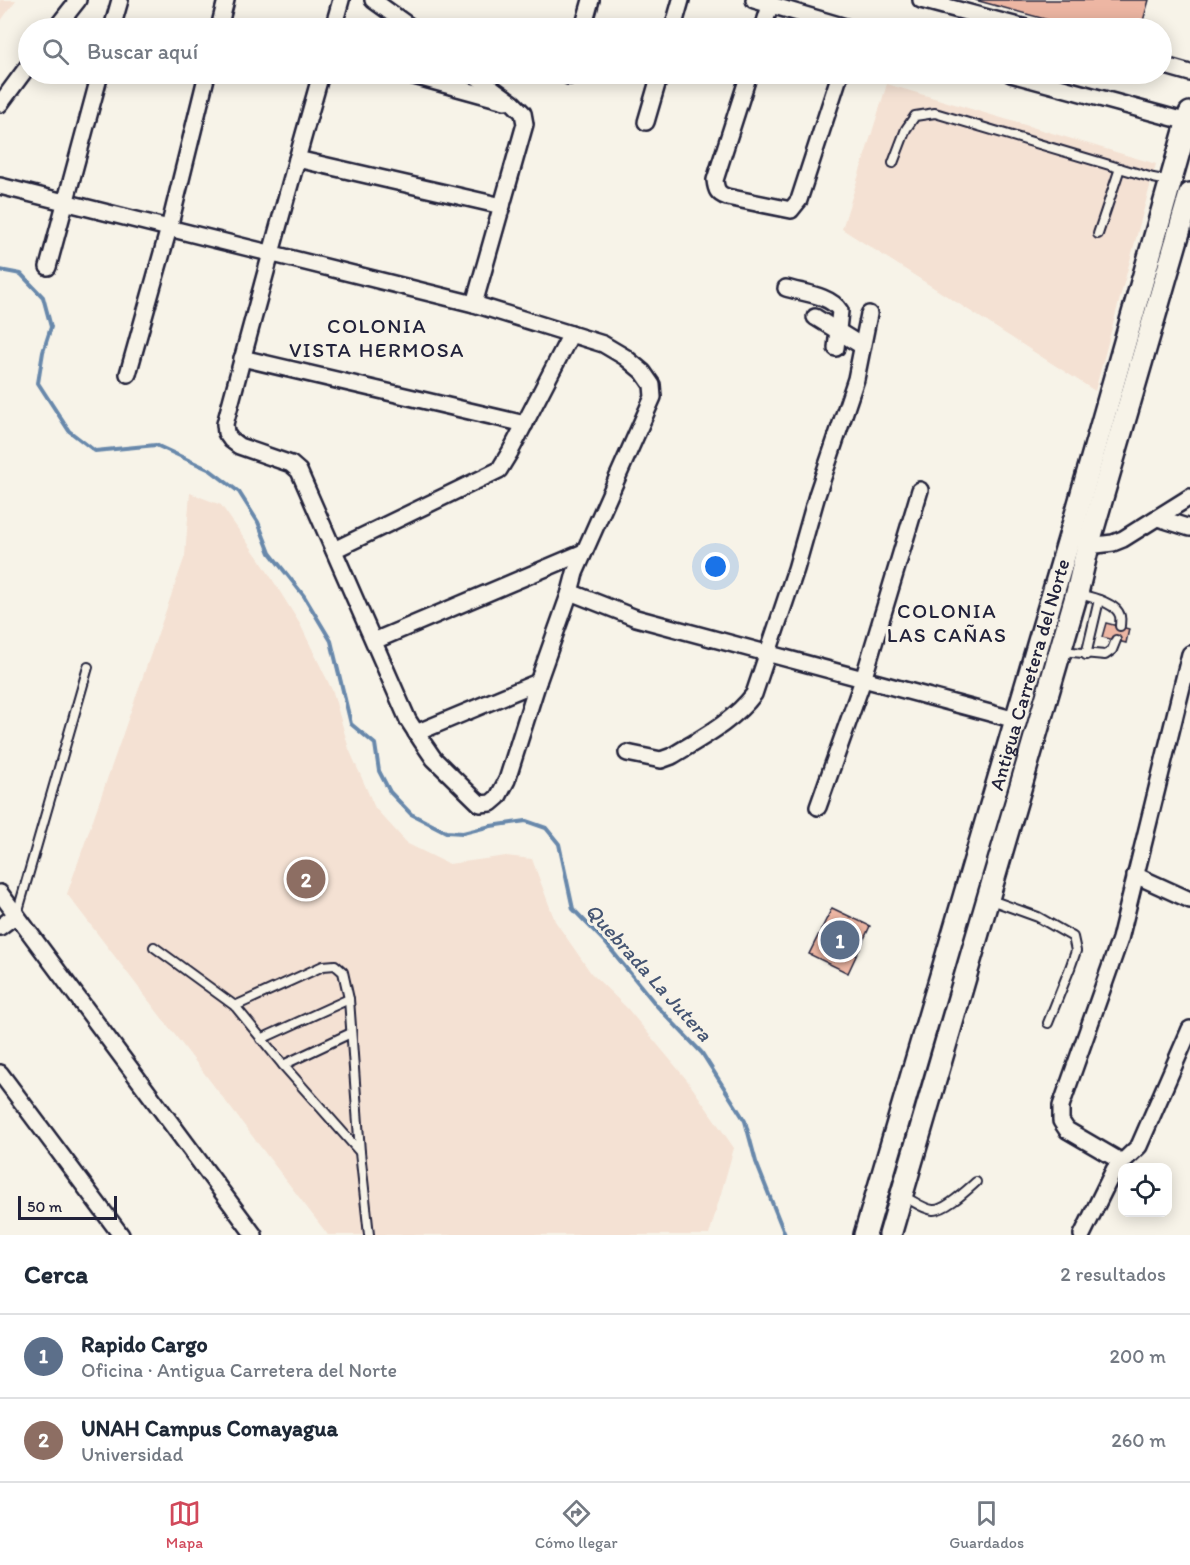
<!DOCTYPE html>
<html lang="es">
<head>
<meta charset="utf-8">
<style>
  body { margin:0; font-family:Itim,sans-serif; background:#f2f2f3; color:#1f2937 }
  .controls { position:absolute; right:18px; bottom:18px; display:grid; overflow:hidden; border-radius:12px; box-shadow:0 3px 15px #0003 }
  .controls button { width:54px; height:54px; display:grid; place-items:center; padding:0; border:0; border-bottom:2px solid #e0e1e3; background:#fff; color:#1f2937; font:30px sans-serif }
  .scale { position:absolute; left:18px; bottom:15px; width:99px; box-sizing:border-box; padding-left:6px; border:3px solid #22223b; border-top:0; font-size:16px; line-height:21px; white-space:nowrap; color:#22223b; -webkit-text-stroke:4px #f7f3e8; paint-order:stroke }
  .you { position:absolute; left:716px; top:567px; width:21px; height:21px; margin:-15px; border:4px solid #fff; border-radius:50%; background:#1a73e8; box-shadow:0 0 0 9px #1a73e833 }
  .badge { display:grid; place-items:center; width:39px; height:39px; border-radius:50%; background:#d1495b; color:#fff; font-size:20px; font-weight:700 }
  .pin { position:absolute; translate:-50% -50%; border:3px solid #fff; box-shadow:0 2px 6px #0006 }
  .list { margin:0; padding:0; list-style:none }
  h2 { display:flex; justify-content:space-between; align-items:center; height:78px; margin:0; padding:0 24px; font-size:26px }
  h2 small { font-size:20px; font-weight:400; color:#747a83 }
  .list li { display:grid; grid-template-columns:39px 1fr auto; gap:18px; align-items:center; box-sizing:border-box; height:84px; padding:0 24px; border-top:2px solid #e0e1e3 }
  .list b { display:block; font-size:22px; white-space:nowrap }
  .list p { margin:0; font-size:20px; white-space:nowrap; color:#747a83 }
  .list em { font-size:20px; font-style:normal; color:#747a83 }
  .icon { flex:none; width:33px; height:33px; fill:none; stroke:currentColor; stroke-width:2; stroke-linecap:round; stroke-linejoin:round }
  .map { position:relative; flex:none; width:1190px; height:1235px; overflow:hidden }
  .search { position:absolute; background:#fff; box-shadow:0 3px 15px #0003; left:18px; right:18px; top:18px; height:66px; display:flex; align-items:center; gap:15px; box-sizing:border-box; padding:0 21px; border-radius:33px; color:#747a83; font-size:22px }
  .sheet { height:246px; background:#fff }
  nav { display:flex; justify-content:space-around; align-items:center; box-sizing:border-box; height:84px; border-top:2px solid #e0e1e3; background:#fff; font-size:16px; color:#747a83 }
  nav a { display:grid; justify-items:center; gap:3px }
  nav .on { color:#d1495b }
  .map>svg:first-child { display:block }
  .built { fill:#f4e1d3 }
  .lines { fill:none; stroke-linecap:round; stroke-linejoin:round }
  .stream { stroke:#6888ab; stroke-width:4 }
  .building { fill:#edb6a3; stroke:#22223b; stroke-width:1.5 }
  .lane-casing { stroke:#22223b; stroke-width:12 }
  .street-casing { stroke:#22223b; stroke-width:20 }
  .secondary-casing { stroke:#22223b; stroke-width:26 }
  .lane { stroke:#f7f3e8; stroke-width:8 }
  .street { stroke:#f7f3e8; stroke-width:15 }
  .secondary { stroke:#f7f3e8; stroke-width:21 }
  .labels { text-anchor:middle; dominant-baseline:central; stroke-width:6; stroke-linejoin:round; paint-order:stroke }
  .street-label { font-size:20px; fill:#22223b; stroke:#f7f3e8 }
  .neighbourhood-label { font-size:21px; letter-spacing:1.5px; fill:#22223b; stroke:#f7f3e8 }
  .water-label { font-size:21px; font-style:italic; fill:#455573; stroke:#f7f3e8 }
</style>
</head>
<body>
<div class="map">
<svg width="1190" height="1235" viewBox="0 0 1190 1235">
  <rect width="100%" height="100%" fill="#f7f3e8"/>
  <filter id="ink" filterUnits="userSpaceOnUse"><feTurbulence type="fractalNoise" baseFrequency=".0167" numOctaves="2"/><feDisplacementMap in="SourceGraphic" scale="12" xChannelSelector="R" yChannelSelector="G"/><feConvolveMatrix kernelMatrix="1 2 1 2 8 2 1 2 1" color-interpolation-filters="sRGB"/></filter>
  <g filter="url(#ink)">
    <g class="built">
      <polygon points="0,0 16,0 0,22"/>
      <polygon points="887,84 1156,164 1095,391 842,229"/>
      <polygon points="190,493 221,505 264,566 300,624 333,692 349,749 375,808 408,844 449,864 506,856 532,859 555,921 591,973 627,1008 687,1080 734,1148 709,1235 328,1235 67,894 185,556"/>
    </g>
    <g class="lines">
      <polyline class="stream" points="0,270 21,274 43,297 51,327 43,352 38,383 69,431 95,451 156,445 210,470 239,492 258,522 270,553 304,596 331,641 351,724 375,744 379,771 390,792 411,814 446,832 463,833 491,826 526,821 546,828 559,844 573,909 604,941 657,1006 702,1053 745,1121 756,1162 785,1235"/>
    </g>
    <g class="building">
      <polygon points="975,0 1149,0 1141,28 1078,28"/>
      <polygon points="1106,623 1129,629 1126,643 1102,637"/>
      <polygon points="832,908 870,926 848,973 809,954"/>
    </g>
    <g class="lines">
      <defs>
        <g id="lane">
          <polyline points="893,163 906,129 915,116 935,113 1153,178 1169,181"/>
          <polyline points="1098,234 1120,168"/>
          <path d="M1079 594C1091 597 1117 603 1120 616 1121 620 1120 623 1120 626"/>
          <polyline points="1061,651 1105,655 1112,650 1116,640"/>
          <polyline points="1086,655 1099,600"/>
          <polyline points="988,899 1038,917 1073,937 1076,951 1070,968 1048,1023"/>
          <polyline points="17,914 88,667"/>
          <polyline points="154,947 235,1006 283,1065 360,1152 369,1235"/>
          <polyline points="235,1006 323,966 335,965 343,972 349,999 360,1152"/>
          <polyline points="261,1039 349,999"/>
          <polyline points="283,1065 351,1033"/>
          <path d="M903 1196C912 1200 923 1209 933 1210 945 1211 967 1190 976 1182"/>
        </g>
        <g id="street">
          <polyline points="373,0 412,28"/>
          <polyline points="754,0 849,28"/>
          <polyline points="921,0 1026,28"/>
          <polyline points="56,28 78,0"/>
          <polyline points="112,28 120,0"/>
          <polyline points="219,28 226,0"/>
          <polyline points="333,28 341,0"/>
          <polyline points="583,28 591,0"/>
          <polyline points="673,28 681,0"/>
          <polyline points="763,28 770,6"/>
          <polyline points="1162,65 1190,73"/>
          <polyline points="407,74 505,101"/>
          <polyline points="473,74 513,103 523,113 525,124 474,304"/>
          <path d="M749 74 715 180C716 190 718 194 727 197L791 210 799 200 840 74"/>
          <polyline points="1011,74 1188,122"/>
          <polyline points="569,76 570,74"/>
          <polyline points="0,104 28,66"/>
          <polyline points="646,122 660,74"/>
          <polyline points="297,159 502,206"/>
          <path d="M0 186 474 304 603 344 625 357 643 372 652 385 653 397 575 573 570 592 538 682 507 780 498 797 491 803 480 804 434 759 421 740 408 720 299 471 291 464 239 446 231 440 226 433 225 424C256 307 288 190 321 74"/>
          <polyline points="48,267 100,74"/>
          <path d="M786 288C802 293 831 295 840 311L836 348"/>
          <polyline points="815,317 862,346"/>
          <polyline points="242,358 525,424"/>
          <polyline points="128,374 169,228 207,74"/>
          <polyline points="1158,518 1190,528"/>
          <polyline points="1088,546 1113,543 1123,539 1190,497"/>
          <polyline points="334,550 499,470 510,452 571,334"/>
          <polyline points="570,592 636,618 1016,720"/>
          <polyline points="374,641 584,552"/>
          <polyline points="416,733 538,682"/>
          <path d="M627 753 661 760 672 756C701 738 733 722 754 694L796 569 817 495 856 379 869 314"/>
          <polyline points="818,807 863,680 920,490"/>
          <polyline points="1135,875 1190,900"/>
          <polyline points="0,893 254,1235"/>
          <polyline points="0,927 16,915"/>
          <polyline points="0,1073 121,1235"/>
          <polyline points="1122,1162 1067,1130 1061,1121 1061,1106 1120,939 1190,654"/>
          <polyline points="1082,1235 1114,1170 1139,1146 1190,1029"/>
        </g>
        <g id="secondary">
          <path id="s1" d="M865 1235 1069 539 1190 113"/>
          <polyline points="890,1235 1077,593 1088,546 1190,194"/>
        </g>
      </defs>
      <use href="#lane" class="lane-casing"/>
      <use href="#street" class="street-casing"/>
      <use href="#secondary" class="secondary-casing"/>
      <use href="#lane" class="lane"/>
      <use href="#street" class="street"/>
      <use href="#secondary" class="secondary"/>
    </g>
  </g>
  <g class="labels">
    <g class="street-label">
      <text stroke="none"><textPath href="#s1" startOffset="584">Antigua Carretera del Norte</textPath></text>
    </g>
    <g class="neighbourhood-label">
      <text x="377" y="325">COLONIA<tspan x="377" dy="24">VISTA HERMOSA</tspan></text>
      <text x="947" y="610">COLONIA<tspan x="947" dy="24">LAS CAÑAS</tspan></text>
    </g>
    <g class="water-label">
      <text transform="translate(649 972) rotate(48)">Quebrada La Jutera</text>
    </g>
  </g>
</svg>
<div class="controls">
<button><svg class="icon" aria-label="locate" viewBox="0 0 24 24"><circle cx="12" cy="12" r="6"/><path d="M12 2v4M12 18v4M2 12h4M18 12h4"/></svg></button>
</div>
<div class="scale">50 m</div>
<div class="you"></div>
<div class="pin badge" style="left:840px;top:940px;background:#5c6f8a">1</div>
<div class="pin badge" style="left:306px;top:879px;background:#8d6e63">2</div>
<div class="search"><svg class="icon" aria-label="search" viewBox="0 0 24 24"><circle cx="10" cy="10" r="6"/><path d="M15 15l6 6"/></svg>Buscar aquí</div>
</div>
<section class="sheet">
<h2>Cerca<small>2 resultados</small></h2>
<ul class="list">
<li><span class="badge" style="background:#5c6f8a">1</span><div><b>Rapido Cargo</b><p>Oficina · Antigua Carretera del Norte</p></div><em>200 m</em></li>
<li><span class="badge" style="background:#8d6e63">2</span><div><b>UNAH Campus Comayagua</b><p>Universidad</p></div><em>260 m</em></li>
</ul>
</section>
<nav>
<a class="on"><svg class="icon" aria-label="map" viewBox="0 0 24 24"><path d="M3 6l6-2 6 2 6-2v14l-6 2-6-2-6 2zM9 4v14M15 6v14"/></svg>Mapa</a>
<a><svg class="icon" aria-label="directions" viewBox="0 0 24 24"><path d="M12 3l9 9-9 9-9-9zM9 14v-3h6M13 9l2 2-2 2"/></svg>Cómo llegar</a>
<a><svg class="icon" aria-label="saved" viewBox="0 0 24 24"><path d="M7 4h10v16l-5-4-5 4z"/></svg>Guardados</a>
</nav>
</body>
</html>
